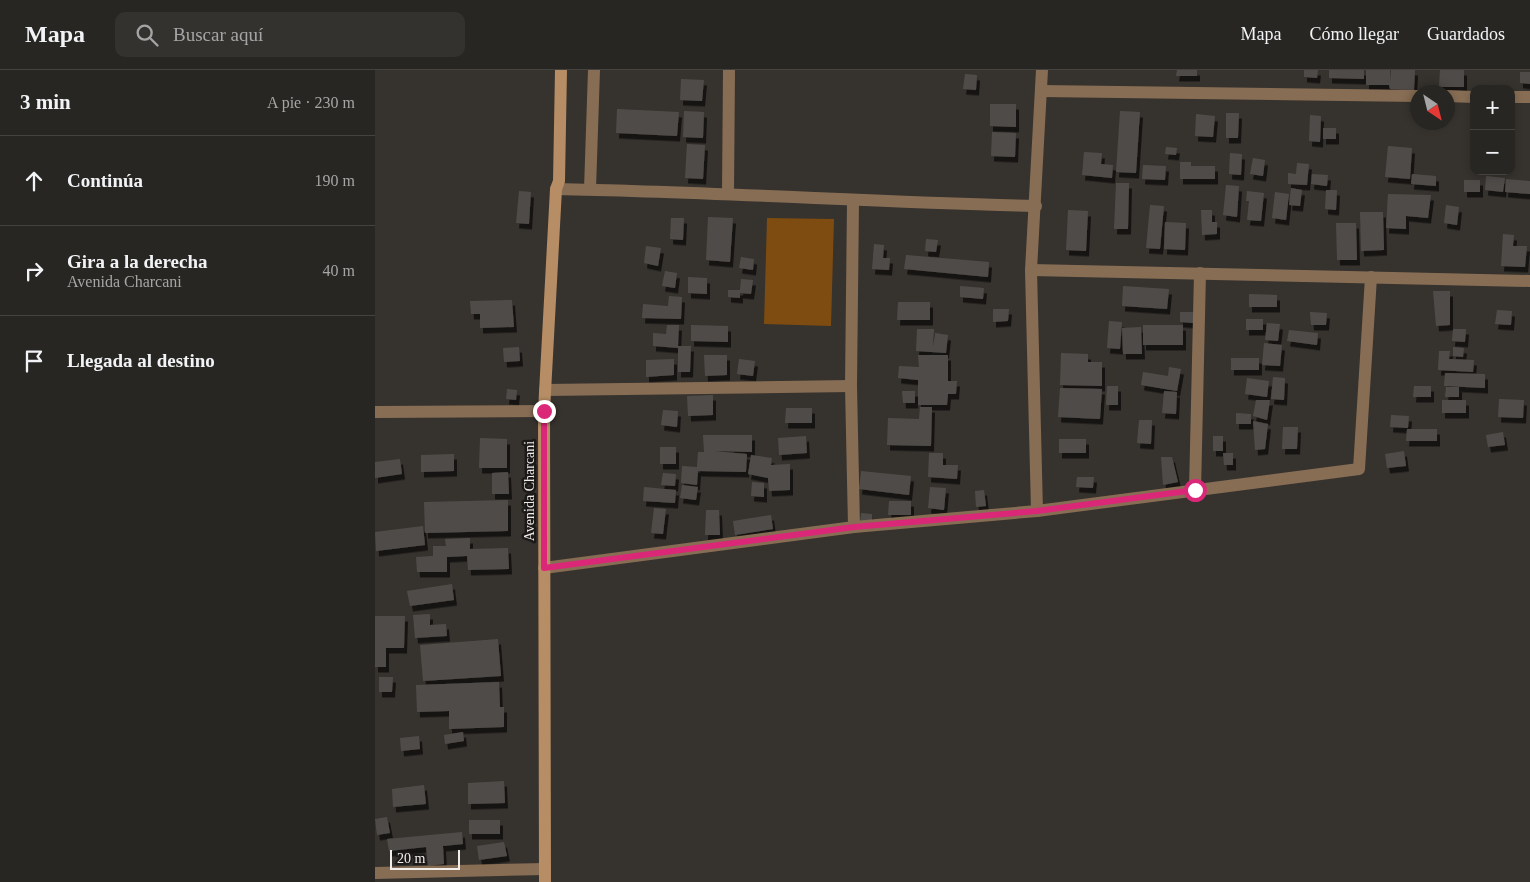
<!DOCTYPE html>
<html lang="es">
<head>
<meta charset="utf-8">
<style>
  body { margin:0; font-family:"Times New Roman",serif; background:#34322f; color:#f1f3f6 }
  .controls { position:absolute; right:15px; top:15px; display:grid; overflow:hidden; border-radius:10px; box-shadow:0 2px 8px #0003 }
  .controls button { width:45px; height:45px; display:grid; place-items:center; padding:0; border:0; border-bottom:1px solid #444340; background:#282622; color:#f1f3f6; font:25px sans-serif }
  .compass { position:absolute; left:1035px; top:15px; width:45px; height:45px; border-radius:50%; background:#282622; box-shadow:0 2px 8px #0003; rotate:145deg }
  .scale { position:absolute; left:15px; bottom:12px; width:70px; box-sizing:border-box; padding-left:5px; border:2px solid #f0edea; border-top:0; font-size:14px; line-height:18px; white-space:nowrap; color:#f0edea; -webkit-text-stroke:4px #1c1a19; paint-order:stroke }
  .stop { position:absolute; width:15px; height:15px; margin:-11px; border:4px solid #db2777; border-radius:50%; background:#fff }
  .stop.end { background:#db2777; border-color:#fff; box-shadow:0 1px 5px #0008 }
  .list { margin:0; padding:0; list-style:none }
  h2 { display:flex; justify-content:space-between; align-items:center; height:65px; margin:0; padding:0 20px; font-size:21px }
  h2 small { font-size:16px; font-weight:400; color:#a5a5a5 }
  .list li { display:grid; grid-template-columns:32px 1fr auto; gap:15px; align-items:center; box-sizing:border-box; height:90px; padding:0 20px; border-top:1px solid #444340 }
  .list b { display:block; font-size:19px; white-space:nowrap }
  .list p { margin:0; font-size:16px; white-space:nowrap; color:#a5a5a5 }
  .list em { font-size:16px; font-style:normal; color:#a5a5a5 }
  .icon { flex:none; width:28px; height:28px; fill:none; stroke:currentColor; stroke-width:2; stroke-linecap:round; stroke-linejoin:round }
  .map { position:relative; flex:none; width:1155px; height:812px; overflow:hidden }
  header { display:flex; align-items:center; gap:30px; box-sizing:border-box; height:70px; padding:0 25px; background:#282622; border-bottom:1px solid #444340 }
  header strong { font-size:24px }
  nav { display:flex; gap:28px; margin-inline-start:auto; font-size:18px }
  .search { width:350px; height:45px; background:#34322f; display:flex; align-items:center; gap:12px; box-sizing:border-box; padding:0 18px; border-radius:10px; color:#a5a5a5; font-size:19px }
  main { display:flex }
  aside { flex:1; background:#282622 }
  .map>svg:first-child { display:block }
  .green { fill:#7e4c10 }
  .building { fill:#504c48; filter:url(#shadow) }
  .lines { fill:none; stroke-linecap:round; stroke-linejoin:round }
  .street { stroke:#876d54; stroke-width:12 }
  .secondary { stroke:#b68d64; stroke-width:12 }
  .route { stroke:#db2777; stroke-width:6 }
  .labels { text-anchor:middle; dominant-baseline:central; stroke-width:5; stroke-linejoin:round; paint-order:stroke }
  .street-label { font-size:14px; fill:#f0edea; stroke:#1c1a19 }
</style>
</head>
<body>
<header>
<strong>Mapa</strong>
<div class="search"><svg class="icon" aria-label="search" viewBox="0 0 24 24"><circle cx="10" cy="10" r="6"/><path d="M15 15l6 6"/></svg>Buscar aquí</div>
<nav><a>Mapa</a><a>Cómo llegar</a><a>Guardados</a></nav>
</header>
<main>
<aside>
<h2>3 min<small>A pie · 230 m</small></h2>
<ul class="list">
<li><svg class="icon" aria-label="ahead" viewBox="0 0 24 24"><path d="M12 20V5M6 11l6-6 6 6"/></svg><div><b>Continúa</b></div><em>190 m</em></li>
<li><svg class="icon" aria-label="right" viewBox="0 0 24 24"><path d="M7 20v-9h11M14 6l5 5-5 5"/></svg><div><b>Gira a la derecha</b><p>Avenida Charcani</p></div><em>40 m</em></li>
<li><svg class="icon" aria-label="arrive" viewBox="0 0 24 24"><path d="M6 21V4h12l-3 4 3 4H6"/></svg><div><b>Llegada al destino</b></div></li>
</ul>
</aside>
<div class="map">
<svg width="1155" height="812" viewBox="0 0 1155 812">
  <defs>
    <filter id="shadow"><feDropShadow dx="3" dy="5.5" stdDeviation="0" flood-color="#0009"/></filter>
  </defs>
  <rect width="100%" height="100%" fill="#36322e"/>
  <polygon class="green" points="392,148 459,149 456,256 389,254"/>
  <g class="building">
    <polygon points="802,0 822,0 822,6 801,6"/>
    <polygon points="929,0 943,0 942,8 929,7"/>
    <polygon points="954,0 989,0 989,9 954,8"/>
    <polygon points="991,0 1015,0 1015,11 1016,0 1040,0 1039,20 1015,19 1014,15 991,15"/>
    <polygon points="1065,0 1089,0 1089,17 1064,17"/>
    <polygon points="1145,2 1155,2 1155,14 1145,13"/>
    <polygon points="590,4 602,5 601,20 588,19"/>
    <polygon points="306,9 329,10 327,31 305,30"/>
    <polygon points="615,34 641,34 641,57 615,56"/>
    <polygon points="242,39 304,42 302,66 241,63"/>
    <polygon points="309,41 329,42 328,68 308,67"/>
    <polygon points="745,41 765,42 761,103 741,102"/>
    <polygon points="851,43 864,43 863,68 851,68"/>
    <polygon points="821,44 840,46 838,67 820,66"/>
    <polygon points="935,45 946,46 945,72 934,71"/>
    <rect x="948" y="58" width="13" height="11"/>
    <polygon points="617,62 641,63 640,87 616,86"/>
    <polygon points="312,74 330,75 328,109 310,108"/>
    <polygon points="1013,76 1037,78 1035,109 1010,107"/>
    <polygon points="791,77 802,78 801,85 790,84"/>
    <polygon points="709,82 727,83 726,94 738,95 737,108 707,105"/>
    <polygon points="855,83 867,84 866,105 854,104"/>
    <polygon points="878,88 890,90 888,106 875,104"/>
    <polygon points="805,92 816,92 816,96 840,96 840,109 805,109"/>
    <polygon points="922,93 934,94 932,115 913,114 913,103 921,104"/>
    <polygon points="768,95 791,96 790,110 767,109"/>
    <polygon points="937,104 953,105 952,116 936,114"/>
    <polygon points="1037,104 1061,106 1061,116 1036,114"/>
    <polygon points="1111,106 1130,108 1128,122 1110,120"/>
    <polygon points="1131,109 1155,111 1155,124 1130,122"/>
    <rect x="1089" y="110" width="16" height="12"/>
    <polygon points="741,113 754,113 753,159 739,159"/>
    <polygon points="851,115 864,116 862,147 848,145"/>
    <polygon points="916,118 927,120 925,136 914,135"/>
    <polygon points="951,120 962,120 961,140 950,139"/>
    <polygon points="144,121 156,122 154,154 141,153"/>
    <polygon points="872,121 889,123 886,151 872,150 874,131 871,131"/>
    <polygon points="900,122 914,124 911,150 897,148"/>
    <polygon points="1013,124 1056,125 1053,148 1031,146 1031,159 1011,158"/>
    <polygon points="775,135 789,136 785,179 771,178"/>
    <polygon points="1071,135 1084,137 1082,155 1069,153"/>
    <polygon points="693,140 713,141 711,181 691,180"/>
    <polygon points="826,140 837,140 837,152 842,152 842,164 827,165"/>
    <polygon points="985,142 1008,142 1009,180 986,181"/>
    <polygon points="333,147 358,148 355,192 331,190"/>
    <polygon points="296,148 309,148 308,170 295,169"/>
    <polygon points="790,152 811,153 810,180 789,179"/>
    <polygon points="961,153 981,153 982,190 962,190"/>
    <polygon points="1128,164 1139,165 1138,176 1152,176 1150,197 1126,196"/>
    <polygon points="551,169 563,170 561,182 550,181"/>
    <polygon points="499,174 509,175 508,188 515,188 514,200 497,199"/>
    <polygon points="271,176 286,178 283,196 269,193"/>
    <polygon points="531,185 614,192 613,207 529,199"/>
    <polygon points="366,187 379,189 378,200 364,198"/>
    <polygon points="290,201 302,203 300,218 287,216"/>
    <polygon points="313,207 332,208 332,224 313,223"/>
    <polygon points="366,209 378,210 376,224 365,223 365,228 353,227 353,220 365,220"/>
    <polygon points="585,216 609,218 608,229 585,227"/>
    <polygon points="748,216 794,219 792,239 747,236"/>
    <polygon points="1058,221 1075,221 1075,255 1061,256"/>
    <polygon points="874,224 902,225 902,237 874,237"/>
    <polygon points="294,226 307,227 306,249 267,248 268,234 293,236"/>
    <polygon points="137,230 139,257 105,258 105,244 96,244 95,231"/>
    <polygon points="523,232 555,232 555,250 522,250"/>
    <polygon points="618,239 634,239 633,251 618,252"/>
    <polygon points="1122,240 1137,241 1136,255 1120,254"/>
    <polygon points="805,242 818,242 818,253 805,252"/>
    <polygon points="935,242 952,243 951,255 936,255"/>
    <rect x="871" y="249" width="17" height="11"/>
    <polygon points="734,251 747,252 745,279 732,278"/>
    <polygon points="892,253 905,254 903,271 890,270"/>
    <polygon points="292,255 304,255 303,276 316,276 315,302 303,302 303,278 278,276 278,263 291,264"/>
    <polygon points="316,255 353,256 353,272 316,271"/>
    <rect x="768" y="255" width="40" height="20"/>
    <polygon points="766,257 767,284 748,284 747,258"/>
    <polygon points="542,259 559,259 558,277 560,263 573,265 571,283 541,281"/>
    <polygon points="1078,259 1091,259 1090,272 1077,271"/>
    <polygon points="914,260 943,263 942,275 912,271"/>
    <polygon points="889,273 907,275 905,296 887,295"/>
    <polygon points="144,277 145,291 129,292 128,278"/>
    <polygon points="1078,277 1089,278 1088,287 1078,286"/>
    <polygon points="1064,281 1075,281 1074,289 1099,290 1098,302 1063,300"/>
    <polygon points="686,283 713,284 713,292 727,292 727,316 685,315"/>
    <polygon points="329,285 352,285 352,305 330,306"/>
    <polygon points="543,285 573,285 573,311 582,311 581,324 573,324 572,335 543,335 543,310 523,308 524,296 544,297"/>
    <rect x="856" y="288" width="28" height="12"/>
    <polygon points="299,289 299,305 271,307 271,290"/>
    <polygon points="364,289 380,291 378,306 362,304"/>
    <polygon points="794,297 806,299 802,321 766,315 768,302 793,306"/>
    <polygon points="1070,303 1110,304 1110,318 1069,316"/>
    <polygon points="898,307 910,308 909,330 896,329"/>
    <polygon points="872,308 894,311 892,327 870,324"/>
    <polygon points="732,316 743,316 743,335 731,335"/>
    <polygon points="1039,316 1056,316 1056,327 1038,327"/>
    <polygon points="1071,317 1084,317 1084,327 1070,327"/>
    <polygon points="685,318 727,319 725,349 683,347"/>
    <polygon points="132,319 142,320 141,330 131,329"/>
    <polygon points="527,321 540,321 540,333 528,333"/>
    <polygon points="789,321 802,322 801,344 787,343"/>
    <polygon points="338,325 338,345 313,346 312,326"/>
    <polygon points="1124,329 1149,330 1148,348 1123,347"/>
    <polygon points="881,330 895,330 892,350 878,346"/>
    <rect x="1067" y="330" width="24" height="13"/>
    <polygon points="545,337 557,337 556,376 512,375 513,348 544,349"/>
    <polygon points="411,338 437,338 437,353 410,353"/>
    <polygon points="288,340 303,341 302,357 286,355"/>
    <polygon points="861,343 876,344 876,354 861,354"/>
    <polygon points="1016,345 1034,346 1033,358 1015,357"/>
    <polygon points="764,350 777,350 776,374 762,373"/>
    <polygon points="878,351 893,354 890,379 880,380"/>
    <polygon points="908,357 923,357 922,379 907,379"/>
    <polygon points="1032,359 1062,359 1062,371 1031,371"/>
    <polygon points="1128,362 1130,375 1113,377 1111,365"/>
    <polygon points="328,365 377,365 377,382 339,381 372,384 371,402 323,401 322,415 306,413 307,396 322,397 323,382 329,382"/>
    <polygon points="431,366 432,383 404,385 403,368"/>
    <rect x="838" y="366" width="10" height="15"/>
    <polygon points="105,368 132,369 132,398 104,398"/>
    <rect x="684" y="369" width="27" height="14"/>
    <rect x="285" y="377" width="16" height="17"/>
    <polygon points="1029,381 1031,396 1012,398 1010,384"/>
    <polygon points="554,383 568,383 568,395 583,395 582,409 553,407"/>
    <polygon points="848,383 858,383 858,395 849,395"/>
    <polygon points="79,384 79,401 46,402 46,385"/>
    <polygon points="376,385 397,388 396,395 415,394 415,420 394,421 393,408 373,404"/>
    <polygon points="786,387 797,387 803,412 788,415"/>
    <polygon points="25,389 27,404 0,408 0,392"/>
    <polygon points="486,401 536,406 534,425 484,419"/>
    <polygon points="133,402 134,424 117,424 117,403"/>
    <polygon points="288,403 301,404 300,416 286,415"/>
    <polygon points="702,407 719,407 718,418 701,417"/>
    <polygon points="377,412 389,413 389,427 376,426"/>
    <polygon points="307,415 323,417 321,430 305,428"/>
    <polygon points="269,417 301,420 300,433 268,431"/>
    <polygon points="555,417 571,418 569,440 553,438"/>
    <polygon points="609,420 611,436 601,437 600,421"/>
    <polygon points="133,430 133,461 50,463 49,432"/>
    <polygon points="514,431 536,431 536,445 513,445"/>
    <polygon points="279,438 291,439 288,464 276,463"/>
    <polygon points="331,440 344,440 345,465 330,465"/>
    <polygon points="486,443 497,444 497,455 485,454"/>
    <polygon points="396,445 398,459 360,465 358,451"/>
    <polygon points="48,456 50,475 1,481 0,462"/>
    <polygon points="95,468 95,479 133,478 134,499 93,500 92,486 72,487 72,502 42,502 41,487 58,486 58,476 71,476 70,469"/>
    <polygon points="77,514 79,530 35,536 32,521"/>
    <polygon points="55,544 55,555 71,554 72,566 40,568 38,545"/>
    <polygon points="0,546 30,546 29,578 11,578 11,597 0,597"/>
    <polygon points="123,569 126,606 48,611 45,575"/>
    <polygon points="4,607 18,607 17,622 4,622"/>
    <polygon points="124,612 125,637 129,637 129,657 74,659 74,641 42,642 41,615"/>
    <polygon points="88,662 89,671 70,674 69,665"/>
    <polygon points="44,666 45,679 26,681 25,668"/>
    <polygon points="129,711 130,733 93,734 93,713"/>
    <polygon points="49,715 51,734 18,737 17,719"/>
    <polygon points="12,747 15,763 2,765 0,749"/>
    <rect x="94" y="750" width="31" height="14"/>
    <polygon points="87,762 88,774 68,776 69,794 53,796 51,777 14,781 12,769"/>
    <polygon points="129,772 132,786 104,790 102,776"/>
  </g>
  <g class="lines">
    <g class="street">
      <polyline points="666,21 1042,26"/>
      <polyline points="1072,26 1099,27"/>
      <polyline points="1136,27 1155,27"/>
      <path d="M181 119C341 122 501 132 661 136"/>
      <polyline points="215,119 219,0"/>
      <polyline points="353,123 354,0"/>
      <polyline points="478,131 476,316 479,457"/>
      <polyline points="656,200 1155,211"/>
      <polyline points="170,320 476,316"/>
      <polyline points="0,342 169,341"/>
      <polyline points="820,420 825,203"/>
      <polyline points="662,441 656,200 667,0"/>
      <polyline points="169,498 479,457 662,441 984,399 996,207"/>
      <polyline points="0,803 170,799"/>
    </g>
    <polyline class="secondary" points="170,812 169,341 181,119 184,111 186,0"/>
  </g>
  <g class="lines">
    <polyline class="route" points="169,341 169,498 479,457 662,441 820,420"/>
  </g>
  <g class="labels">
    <g class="street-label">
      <text transform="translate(154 421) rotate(-90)">Avenida Charcani</text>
    </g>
  </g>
</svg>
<div class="controls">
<button>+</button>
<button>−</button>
</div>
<svg class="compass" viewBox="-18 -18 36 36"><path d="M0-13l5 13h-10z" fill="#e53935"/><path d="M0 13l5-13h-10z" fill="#a5a5a5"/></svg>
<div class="scale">20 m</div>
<div class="stop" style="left:820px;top:420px"></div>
<div class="stop end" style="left:169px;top:341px"></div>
</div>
</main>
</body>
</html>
